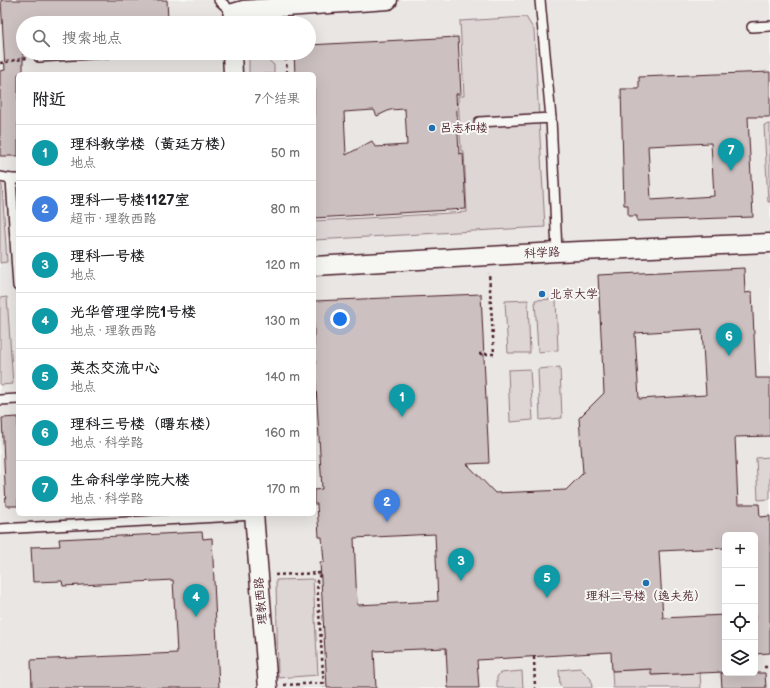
<!DOCTYPE html>
<html lang="zh">
<head>
<meta charset="utf-8">
<style>
  body { margin:0; font-family:"Balsamiq Sans","LXGW WenKai TC",sans-serif; background:#f2f2f2; color:#202124 }
  .controls { position:absolute; right:12px; bottom:12px; display:grid; overflow:hidden; border-radius:6px; box-shadow:0 4px 16px #0002 }
  .controls button { width:36px; height:36px; display:grid; place-items:center; padding:0; border:0; border-bottom:1px solid #e0e0e0; background:#fff; color:#202124; font:20px sans-serif }
  .you { position:absolute; left:340px; top:319px; width:14px; height:14px; margin:-10px; border:3px solid #fff; border-radius:50%; background:#1a73e8; box-shadow:0 0 0 6px #1a73e833 }
  .badge { display:grid; place-items:center; width:26px; height:26px; border-radius:50%; background:#1f6fb2; color:#fff; font-size:13px; font-weight:700 }
  .pin { position:absolute; translate:-50% -33px; filter:drop-shadow(0 1px 2px #0008) }
  .pin::after { content:''; position:absolute; top:21px; width:14px; height:12px; background:inherit; clip-path:polygon(0 0,100% 0,50% 100%) }
  .list { margin:0; padding:0; list-style:none }
  h2 { display:flex; justify-content:space-between; align-items:center; height:52px; margin:0; padding:0 16px; font-size:17px }
  h2 small { font-size:13px; font-weight:400; color:#757577 }
  .list li { display:grid; grid-template-columns:26px 1fr auto; gap:12px; align-items:center; box-sizing:border-box; height:56px; padding:0 16px; border-top:1px solid #e0e0e0 }
  .list b { display:block; font-size:15px; white-space:nowrap }
  .list p { margin:0; font-size:13px; white-space:nowrap; color:#757577 }
  .list em { font-size:13px; font-style:normal; color:#757577 }
  .icon { flex:none; width:22px; height:22px; fill:none; stroke:currentColor; stroke-width:2; stroke-linecap:round; stroke-linejoin:round }
  .map { position:relative; flex:none; width:770px; height:688px; overflow:hidden }
  .search { position:absolute; background:#fff; box-shadow:0 4px 16px #0002; left:16px; top:16px; width:300px; height:44px; display:flex; align-items:center; gap:10px; box-sizing:border-box; padding:0 14px; border-radius:22px; color:#757577; font-size:15px }
  .panel { position:absolute; background:#fff; box-shadow:0 4px 16px #0002; left:16px; top:72px; width:300px; height:444px; border-radius:6px }
  .map>svg:first-child { display:block }
  .built { fill:#e9e6e3; fill-rule:evenodd }
  .green { fill:#ddd6d5; stroke:#947a80 }
  .building { fill:#ccc1c0; stroke:#4a1f2b; fill-rule:evenodd }
  .lines { fill:none; stroke-linecap:round; stroke-linejoin:round }
  .service-casing { stroke:#4a1f2b; stroke-width:12 }
  .minor-casing { stroke:#4a1f2b; stroke-width:21 }
  .path { stroke:#4a1f2b; stroke-width:2.5; stroke-dasharray:3 3; stroke-linecap:butt }
  .service { stroke:#f6f6f2; stroke-width:9 }
  .minor { stroke:#f6f6f2; stroke-width:18 }
  .poi-dot { fill:#1f6fb2; stroke:#f6f6f2; stroke-width:1.5 }
  .labels { text-anchor:middle; dominant-baseline:central; stroke-width:4; stroke-linejoin:round; paint-order:stroke }
  .poi-label { font-size:12px; fill:#4a1f2b; stroke:#f6f6f2; text-anchor:start }
  .street-label { font-size:12px; fill:#4a1f2b; stroke:#f6f6f2 }
</style>
</head>
<body>
<div class="map">
<svg width="770" height="688" viewBox="0 0 770 688">
  <rect width="100%" height="100%" fill="#f6f6f2"/>
  <filter id="ink" filterUnits="userSpaceOnUse"><feTurbulence type="fractalNoise" baseFrequency=".025" numOctaves="2"/><feDisplacementMap in="SourceGraphic" scale="8" xChannelSelector="R" yChannelSelector="G"/><feConvolveMatrix kernelMatrix="1 2 1 2 8 2 1 2 1" color-interpolation-filters="sRGB"/></filter>
  <g filter="url(#ink)">
    <path class="built" d="M0 0H770V688H0ZM23 23H309V53H23ZM18 74H314V514H18ZM725 535H755V673H725Z"/>
    <g class="green">
      <polygon points="526,17 534,30 545,227 314,240 314,221 467,212 464,151 461,151 458,96 464,96 460,21"/>
      <polygon points="249,58 266,58 274,65 274,74 249,74"/>
      <polygon points="770,124 770,202 768,202 764,125"/>
      <polygon points="0,185 2,185 7,262 0,263"/>
      <polygon points="7,297 13,384 0,385 0,298"/>
      <polygon points="556,299 558,350 538,352 535,300"/>
      <polygon points="528,300 530,353 508,353 505,301"/>
      <polygon points="560,367 562,418 540,420 538,369"/>
      <polygon points="530,369 533,420 510,422 508,370"/>
      <polygon points="770,457 770,499 758,500 756,458"/>
      <polygon points="313,579 318,675 278,678 276,580"/>
      <polygon points="580,668 591,679 592,688 562,688 560,686 559,670"/>
      <polygon points="651,669 652,675 700,673 701,688 613,688 612,671"/>
      <polygon points="522,671 523,688 497,688 497,677 500,673"/>
    </g>
    <g class="building">
      <polygon points="1,0 167,0 168,20 99,23 23,23 23,74 18,74 18,156 0,156 0,71 5,70"/>
      <path d="M458 37 461 94H456L459 154 463 153 466 209 314 218V74H295L294 53H309V45ZM405 109 407 145 375 147 372 141 346 155 344 112 374 110 377 116 390 110Z"/>
      <path d="M770 72V117H748L753 217 637 221V216H628V205H624L621 89H639V77ZM711 143 714 196 651 200 648 146Z"/>
      <path d="M744 268 745 293 752 292 756 378H770V436L735 437 738 504H759L760 517 770 516V653L755 654V535H725V548L659 551 663 618 725 615V672L651 675V669L612 671 611 652 477 660 479 688H448L446 648 374 651 376 688H327L320 562H324L322 537H319L317 504H314V490L322 489 314 351V301L481 294 489 463 467 464 495 493 566 490 583 473 579 418 604 393 598 275ZM702 329 706 395 639 399 635 333ZM435 534 438 601 357 605 354 538Z"/>
      <polygon points="18,417 18,506 6,506 2,418"/>
      <polygon points="202,532 203,539 212,538 219,688 32,688 31,660 177,653 173,580 63,586 62,581 33,582 31,547 60,546 59,539"/>
      <polygon points="721,673 765,673 766,688 722,688"/>
    </g>
    <g class="lines">
      <defs>
        <g id="service">
          <polyline points="219,0 233,13"/>
          <polyline points="540,0 551,118"/>
          <polyline points="752,27 770,26"/>
          <polyline points="39,57 107,53"/>
          <polyline points="479,122 551,118 557,252"/>
          <polyline points="0,177 11,179 18,179"/>
          <polyline points="11,179 18,286"/>
          <polyline points="0,400 18,399"/>
          <polyline points="0,529 254,515"/>
        </g>
        <g id="minor">
          <polyline points="231,23 233,13 243,10 388,0"/>
          <polyline points="232,53 233,74"/>
          <polyline points="314,266 557,252 770,243"/>
          <polyline points="254,514 268,688"/>
        </g>
      </defs>
      <use href="#service" class="service-casing"/>
      <use href="#minor" class="minor-casing"/>
      <g class="path">
        <polyline points="274,53 286,60 287,74"/>
        <polyline points="0,63 27,58"/>
        <polyline points="479,354 494,354 489,273"/>
        <polyline points="314,363 320,363"/>
        <polyline points="275,575 321,573 317,581 324,688"/>
        <polyline points="534,657 535,688"/>
        <polyline points="764,667 770,667"/>
        <polyline points="284,685 323,683"/>
      </g>
      <use href="#service" class="service"/>
      <use href="#minor" class="minor"/>
    </g>
  </g>
  <g class="poi-dot">
    <circle cx="432" cy="128" r="4"/>
    <circle cx="542" cy="294" r="4"/>
    <circle cx="646" cy="583" r="4"/>
  </g>
  <g class="labels">
    <g class="poi-label">
      <text x="440" y="128">吕志和楼</text>
      <text x="550" y="294">北京大学</text>
      <text x="646" y="596" text-anchor="middle">理科二号楼（逸夫苑）</text>
    </g>
    <g class="street-label">
      <text transform="translate(542 253) rotate(-3)">科学路</text>
      <text transform="translate(261 601) rotate(-95)">理教西路</text>
    </g>
  </g>
</svg>
<div class="controls">
<button>+</button>
<button>−</button>
<button><svg class="icon" aria-label="locate" viewBox="0 0 24 24"><circle cx="12" cy="12" r="6"/><path d="M12 2v4M12 18v4M2 12h4M18 12h4"/></svg></button>
<button><svg class="icon" aria-label="layers" viewBox="0 0 24 24"><path d="M12 4l9 5-9 5-9-5zM3 14l9 5 9-5"/></svg></button>
</div>
<div class="you"></div>
<div class="pin badge" style="left:402px;top:417px;background:#0f9aa8">1</div>
<div class="pin badge" style="left:387px;top:522px;background:#3f7fe0">2</div>
<div class="pin badge" style="left:461px;top:581px;background:#0f9aa8">3</div>
<div class="pin badge" style="left:196px;top:617px;background:#0f9aa8">4</div>
<div class="pin badge" style="left:547px;top:598px;background:#0f9aa8">5</div>
<div class="pin badge" style="left:729px;top:356px;background:#0f9aa8">6</div>
<div class="pin badge" style="left:731px;top:171px;background:#0f9aa8">7</div>
<div class="search"><svg class="icon" aria-label="search" viewBox="0 0 24 24"><circle cx="10" cy="10" r="6"/><path d="M15 15l6 6"/></svg>搜索地点</div>
<section class="panel">
<h2>附近<small>7个结果</small></h2>
<ul class="list">
<li><span class="badge" style="background:#0f9aa8">1</span><div><b>理科教学楼（黄廷方楼）</b><p>地点</p></div><em>50 m</em></li>
<li><span class="badge" style="background:#3f7fe0">2</span><div><b>理科一号楼1127室</b><p>超市 · 理教西路</p></div><em>80 m</em></li>
<li><span class="badge" style="background:#0f9aa8">3</span><div><b>理科一号楼</b><p>地点</p></div><em>120 m</em></li>
<li><span class="badge" style="background:#0f9aa8">4</span><div><b>光华管理学院1号楼</b><p>地点 · 理教西路</p></div><em>130 m</em></li>
<li><span class="badge" style="background:#0f9aa8">5</span><div><b>英杰交流中心</b><p>地点</p></div><em>140 m</em></li>
<li><span class="badge" style="background:#0f9aa8">6</span><div><b>理科三号楼（曙东楼）</b><p>地点 · 科学路</p></div><em>160 m</em></li>
<li><span class="badge" style="background:#0f9aa8">7</span><div><b>生命科学学院大楼</b><p>地点 · 科学路</p></div><em>170 m</em></li>
</ul>
</section>
</div>
</body>
</html>
